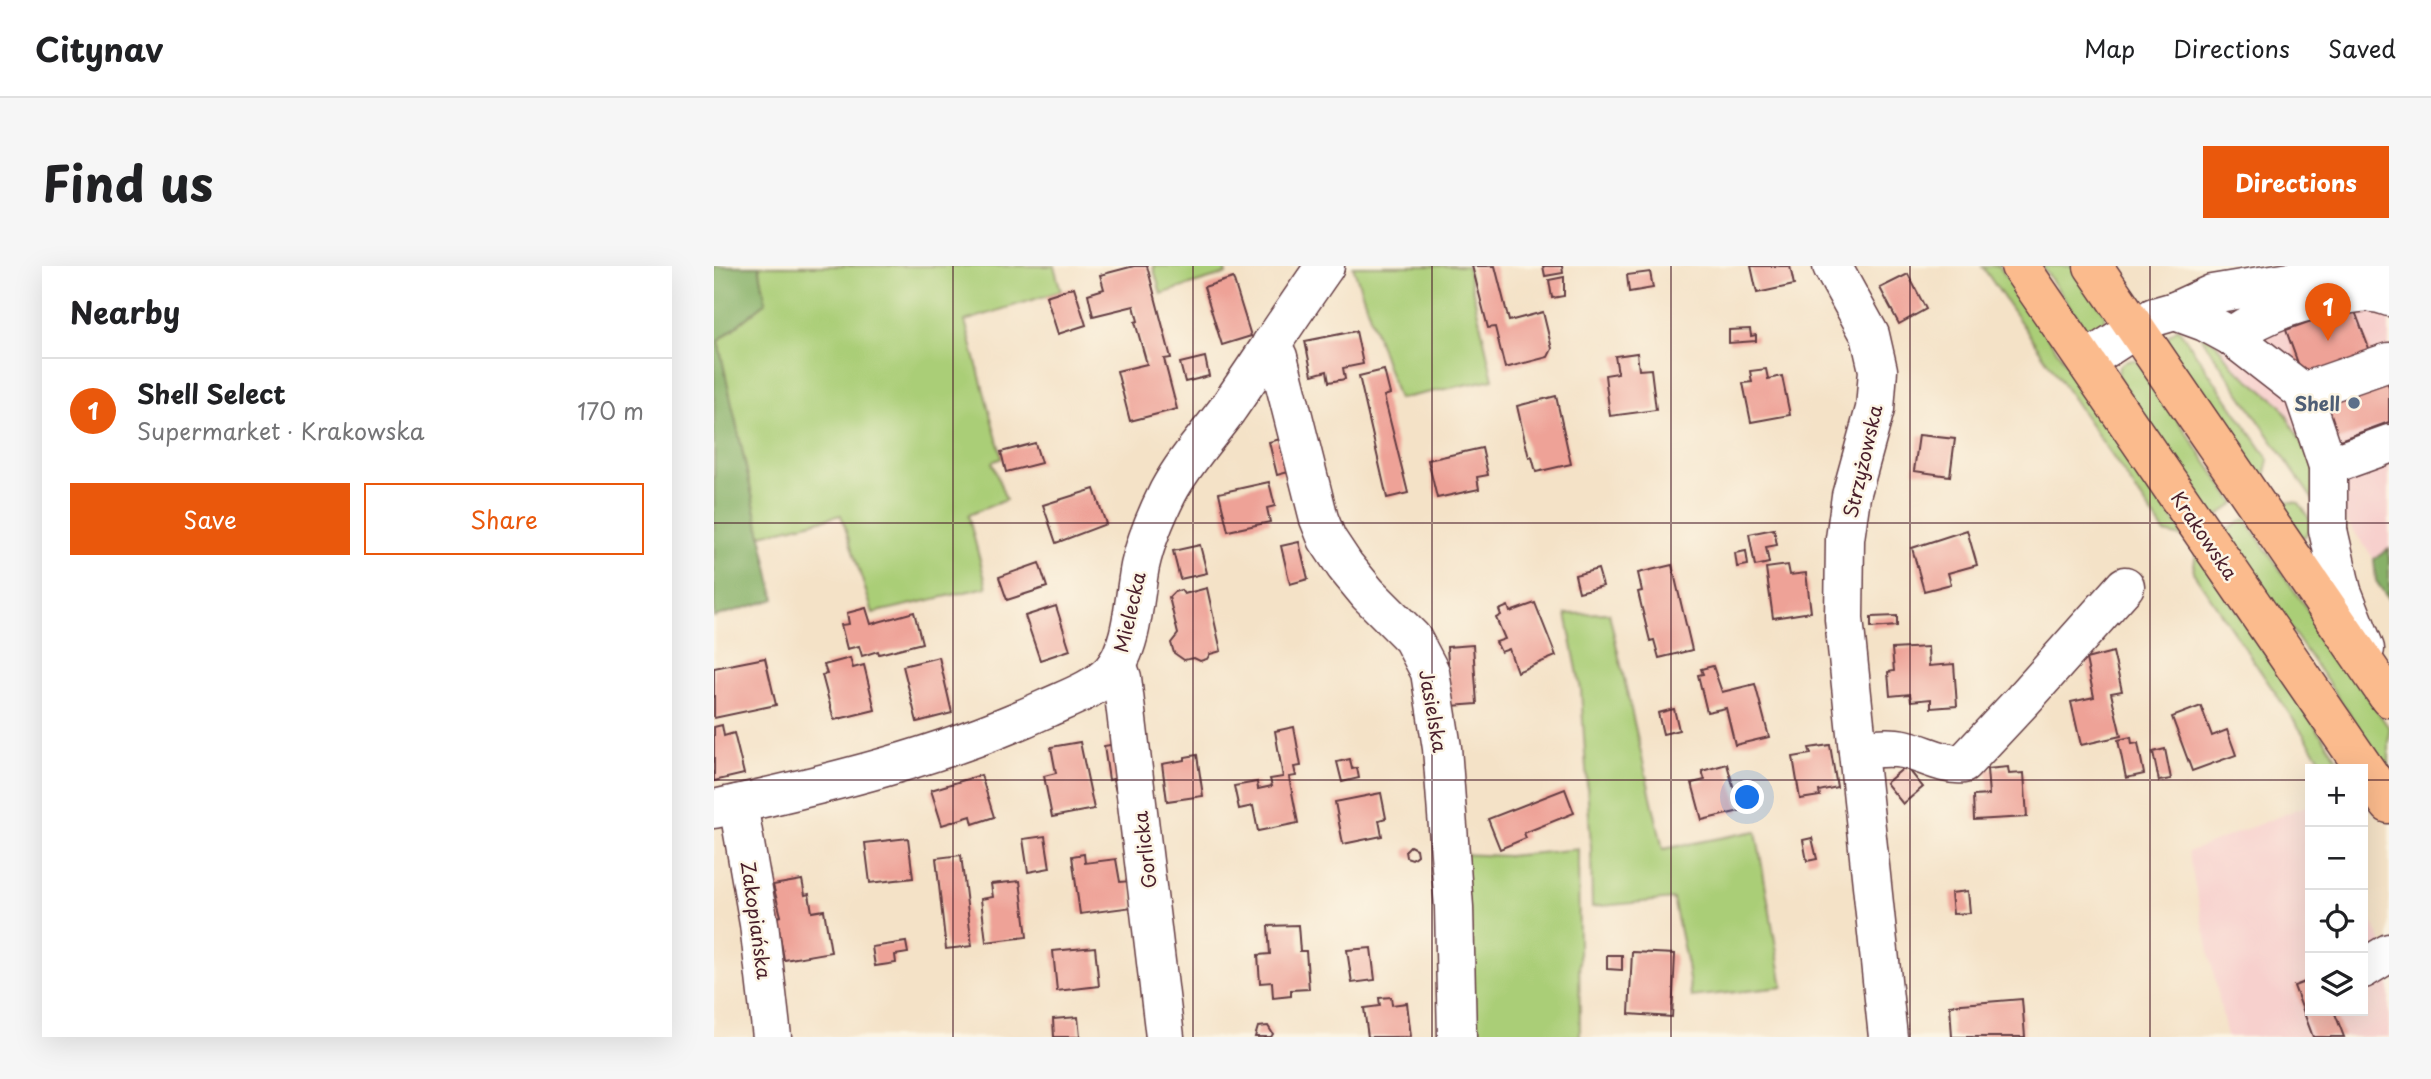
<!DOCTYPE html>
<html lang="en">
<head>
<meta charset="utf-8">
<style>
  body { margin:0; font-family:"Playpen Sans",sans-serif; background:#f6f6f6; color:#202124 }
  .controls { position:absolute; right:21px; bottom:21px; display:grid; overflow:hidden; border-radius:0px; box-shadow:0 7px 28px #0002 }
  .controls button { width:63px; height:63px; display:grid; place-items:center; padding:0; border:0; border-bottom:2px solid #e0e0e0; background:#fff; color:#202124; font:35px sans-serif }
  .you { position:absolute; left:1034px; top:532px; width:24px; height:24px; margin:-18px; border:5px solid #fff; border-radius:50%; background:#1a73e8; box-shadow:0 0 0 10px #1a73e833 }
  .badge { display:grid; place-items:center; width:46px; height:46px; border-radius:50%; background:#ea580c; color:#fff; font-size:23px; font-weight:700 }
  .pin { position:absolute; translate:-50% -58px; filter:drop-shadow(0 2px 4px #0008) }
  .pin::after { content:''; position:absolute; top:37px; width:24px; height:21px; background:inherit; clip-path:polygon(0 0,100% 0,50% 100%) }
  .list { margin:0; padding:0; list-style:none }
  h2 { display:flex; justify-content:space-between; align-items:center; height:91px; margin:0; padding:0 28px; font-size:30px }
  h2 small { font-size:23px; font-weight:400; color:#757577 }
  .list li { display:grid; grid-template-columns:46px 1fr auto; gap:21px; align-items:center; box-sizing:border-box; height:105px; padding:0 28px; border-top:2px solid #e0e0e0 }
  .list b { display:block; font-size:26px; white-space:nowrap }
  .list p { margin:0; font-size:23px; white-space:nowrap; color:#757577 }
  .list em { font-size:23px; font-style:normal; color:#757577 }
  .actions { display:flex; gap:14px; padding:21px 28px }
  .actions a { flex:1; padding:16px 0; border:2px solid #ea580c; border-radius:0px; text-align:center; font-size:24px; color:#ea580c }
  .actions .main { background:#ea580c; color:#fff }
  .icon { flex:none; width:38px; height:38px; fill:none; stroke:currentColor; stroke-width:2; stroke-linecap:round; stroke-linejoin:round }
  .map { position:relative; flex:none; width:1675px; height:771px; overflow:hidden; border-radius:0px }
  header { display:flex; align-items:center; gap:42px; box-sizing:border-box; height:98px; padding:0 35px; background:#fff; border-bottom:2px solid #e0e0e0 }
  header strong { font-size:33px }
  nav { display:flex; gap:38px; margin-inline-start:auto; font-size:24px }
  .intro { display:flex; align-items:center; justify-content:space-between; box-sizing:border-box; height:168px; padding:0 42px }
  h1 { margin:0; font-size:49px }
  .button { padding:18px 32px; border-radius:0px; background:#ea580c; color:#fff; font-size:24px; font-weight:700 }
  main { display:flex; gap:42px; padding:0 42px }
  aside { flex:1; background:#fff; border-radius:0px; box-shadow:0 7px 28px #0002 }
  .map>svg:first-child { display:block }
  .built { fill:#f7d0cd }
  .green { fill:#aace77; stroke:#7a7651; stroke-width:2 }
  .forest { fill:#87b168; stroke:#68684a; stroke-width:2 }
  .building { fill:#eea297 }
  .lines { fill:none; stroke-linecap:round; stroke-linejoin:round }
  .minor-casing { stroke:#643c42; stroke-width:41 }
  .major-casing { stroke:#643c42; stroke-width:41 }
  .minor { stroke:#fff; stroke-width:38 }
  .major { stroke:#fbbb8d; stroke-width:38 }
  .grid { fill:none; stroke:#4a1f2b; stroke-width:2; stroke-opacity:0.55 }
  .service-dot { fill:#5c6f8a; stroke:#fcf5e5; stroke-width:2.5 }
  .labels { text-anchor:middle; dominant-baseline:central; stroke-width:5; stroke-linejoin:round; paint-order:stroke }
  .service-label { font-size:19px; font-weight:bold; fill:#4e5e75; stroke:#fcf5e5; text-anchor:end }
  .street-label { font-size:19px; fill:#4a1f2b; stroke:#fcf5e5 }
</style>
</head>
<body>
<header>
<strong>Citynav</strong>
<nav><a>Map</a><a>Directions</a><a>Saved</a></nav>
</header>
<div class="intro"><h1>Find us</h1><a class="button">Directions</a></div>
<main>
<aside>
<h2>Nearby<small></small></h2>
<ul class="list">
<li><span class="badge">1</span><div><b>Shell Select</b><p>Supermarket · Krakowska</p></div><em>170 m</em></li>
</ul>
<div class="actions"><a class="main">Save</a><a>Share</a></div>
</aside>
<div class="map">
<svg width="1675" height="771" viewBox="0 0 1675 771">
  <rect width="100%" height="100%" fill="#fcf5e5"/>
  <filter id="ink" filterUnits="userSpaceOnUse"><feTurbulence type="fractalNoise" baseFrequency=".0143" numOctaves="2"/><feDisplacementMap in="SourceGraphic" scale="14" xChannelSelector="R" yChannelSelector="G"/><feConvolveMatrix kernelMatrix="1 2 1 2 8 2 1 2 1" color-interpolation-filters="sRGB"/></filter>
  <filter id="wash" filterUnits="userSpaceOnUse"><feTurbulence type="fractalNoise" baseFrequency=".00686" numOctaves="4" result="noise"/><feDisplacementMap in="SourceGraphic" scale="28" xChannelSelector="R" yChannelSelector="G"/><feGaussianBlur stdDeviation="1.57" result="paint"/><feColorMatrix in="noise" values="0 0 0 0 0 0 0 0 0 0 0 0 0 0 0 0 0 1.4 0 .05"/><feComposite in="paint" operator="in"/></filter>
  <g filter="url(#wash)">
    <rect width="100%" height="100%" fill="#f4e2c7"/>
    <g class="built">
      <polygon points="1675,7 1675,283 1660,293 1498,70 1513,34"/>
      <polygon points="1594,539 1596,542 1596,745 1649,745 1649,637 1675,692 1675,771 1513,771 1474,586"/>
    </g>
    <g class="green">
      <polygon points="45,0 340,0 347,25 251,55 288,192 278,196 292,234 254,249 273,321 159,347 127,249 47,269 4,75 52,36"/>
      <polygon points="439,0 510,0 512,8 447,28"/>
      <polygon points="639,0 753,0 779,113 684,133"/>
      <polygon points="1268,0 1285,0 1472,272 1451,267"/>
      <polygon points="1328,0 1358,0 1391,48 1389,60 1380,65 1372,64"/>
      <polygon points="1464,62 1555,194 1549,218 1451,76 1455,69"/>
      <polygon points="1484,66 1501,76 1521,102 1567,139 1602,205 1604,241"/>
      <polygon points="1419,94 1424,96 1521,238 1500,252 1404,111 1405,100 1411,96"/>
      <polygon points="1560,234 1585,237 1600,260 1590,271 1584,269"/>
      <polygon points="1531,253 1675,462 1675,505 1510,266"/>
      <polygon points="1482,286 1625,495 1617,503 1613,503 1479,306"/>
      <polygon points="895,347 949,583 1042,565 1069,721 977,731 973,699 959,633 878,641 877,582 867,424 852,348"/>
      <polygon points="864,583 866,771 749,771 744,588 794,590"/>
    </g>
    <g class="forest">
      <polygon points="0,0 45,0 52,36 4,75 61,333 0,351"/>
      <polygon points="1675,283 1675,334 1662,315 1660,293"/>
    </g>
    <g id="blocks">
      <g class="building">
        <polygon points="420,0 433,0 457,92 450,93 463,143 416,155 403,105 433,98 421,56 424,55 420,40 379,50 374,28 390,23 386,9"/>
        <polygon points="758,0 781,0 795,55 829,46 838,83 834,91 791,102 781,61 774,62"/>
        <polygon points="829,0 848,0 849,7 831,10"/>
        <polygon points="1037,0 1076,0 1080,19 1043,27"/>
        <polygon points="936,6 939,22 915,26 913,9"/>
        <polygon points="1194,8 1212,43 1185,58 1166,22"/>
        <polygon points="850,11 850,30 838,32 835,14"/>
        <polygon points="519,12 537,70 508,79 490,21"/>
        <polygon points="360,21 372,59 344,68 332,30"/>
        <polygon points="1639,40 1667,114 1672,112 1675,121 1675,156 1604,182 1589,111 1572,64"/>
        <polygon points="1036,63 1037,70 1042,69 1042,75 1015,77 1015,64"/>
        <polygon points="642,65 649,98 629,102 631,113 615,116 613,105 598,109 591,75"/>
        <polygon points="923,87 925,104 937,103 942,144 896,150 891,109 904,107 901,90"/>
        <polygon points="491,91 495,110 471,116 466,97"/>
        <polygon points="1052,103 1054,113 1068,110 1076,149 1037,156 1029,117 1038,116 1036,105"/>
        <polygon points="670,104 676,128 670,130 694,227 673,232 645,110"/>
        <polygon points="842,130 857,198 822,206 818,191 815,192 803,140"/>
        <polygon points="1205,169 1241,173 1236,210 1200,205"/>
        <polygon points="574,171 582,204 563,209 555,176"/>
        <polygon points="321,177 327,197 292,206 287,186"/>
        <polygon points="768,182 774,209 763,211 765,223 723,232 714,194"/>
        <polygon points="555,216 561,240 553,242 556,256 514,265 505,227"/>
        <polygon points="380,223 392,258 342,277 329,239"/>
        <polygon points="1060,263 1063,279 1052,281 1055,297 1041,300 1035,268"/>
        <polygon points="1253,264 1263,299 1234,307 1237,318 1210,325 1198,282"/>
        <polygon points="585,276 594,313 576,318 567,280"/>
        <polygon points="486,279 493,307 466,313 459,285"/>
        <polygon points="1032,285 1034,299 1023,301 1021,287"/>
        <polygon points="325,297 333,321 293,334 285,311"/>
        <polygon points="958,299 978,384 945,392 940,374 936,375 930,351 924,326 928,325 924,307"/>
        <polygon points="1074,299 1076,309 1092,307 1097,346 1059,352 1052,302"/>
        <polygon points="884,303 889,320 865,326 861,309"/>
        <polygon points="493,322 507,385 496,388 493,393 486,395 480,392 470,394 460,387 457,377 464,368 455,331 460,326 467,324 470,328"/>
        <polygon points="821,337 842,390 803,406 795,383 787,386 782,376 791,373 782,352 787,349 785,344 794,340 796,346"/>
        <polygon points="342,340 356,384 326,394 311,350"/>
        <polygon points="152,342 157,358 200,346 208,377 165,388 164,385 148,390 145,380 133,383 127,359 135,358 133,347"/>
        <polygon points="1183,350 1183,360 1157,362 1157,351"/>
        <polygon points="759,379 763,438 737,440 733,381"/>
        <polygon points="1214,381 1215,400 1240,398 1243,440 1217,442 1217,433 1197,435 1196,428 1176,430 1174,406 1180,405 1178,383"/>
        <polygon points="1399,386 1408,425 1397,427 1407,470 1367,479 1357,436 1380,431 1372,393"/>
        <polygon points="225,391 238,447 203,456 189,400"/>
        <polygon points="51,392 62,439 0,452 0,402"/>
        <polygon points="136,392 139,402 150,399 161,444 120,454 108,409 113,408 110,399"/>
        <polygon points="999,400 1008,426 1041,418 1055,471 1021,479 1012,442 993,446 984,409 989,408 987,403"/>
        <polygon points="1487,440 1498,470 1513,464 1522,489 1478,505 1458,451"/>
        <polygon points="960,443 965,464 949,468 944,447"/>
        <polygon points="8,459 10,470 20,467 30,508 0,515 0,461"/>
        <polygon points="580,461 587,500 580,501 582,510 575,511 584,557 544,565 539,540 525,543 520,520 543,516 544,523 558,520 556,513 569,511 561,465"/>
        <polygon points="1417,471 1418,478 1424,477 1430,508 1412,512 1404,474"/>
        <polygon points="366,476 380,543 338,551 330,510 342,507 337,481"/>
        <polygon points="408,477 416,524 402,526 399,513 395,514 390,480"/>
        <polygon points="1116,479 1123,521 1105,525 1106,530 1086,533 1079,491 1097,488 1095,482"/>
        <polygon points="1451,483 1457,513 1445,515 1439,486"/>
        <polygon points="483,489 489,530 453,535 448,498 471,494 471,491"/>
        <polygon points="636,493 638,503 643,502 645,512 628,516 623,496"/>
        <polygon points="1013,498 1026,545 988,554 978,517 991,514 988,505"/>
        <polygon points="1192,500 1209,521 1189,538 1172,517"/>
        <polygon points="1294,501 1295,508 1310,507 1313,551 1260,554 1259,530 1275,529 1273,503"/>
        <polygon points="267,509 280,551 259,558 257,550 228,559 217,524"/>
        <polygon points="851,523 860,547 810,567 812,572 786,583 774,553"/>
        <polygon points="667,527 672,552 665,554 668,570 629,578 621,536"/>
        <polygon points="331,570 336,602 314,606 309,573"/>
        <polygon points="194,572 199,612 156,617 151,577"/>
        <polygon points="1098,572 1103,593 1093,595 1089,574"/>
        <polygon points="696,580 702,583 703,589 698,593 692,591 691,585"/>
        <polygon points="370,588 371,597 402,593 406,616 416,615 419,641 366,648 358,590"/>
        <polygon points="247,589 258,680 232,683 222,592"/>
        <polygon points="88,614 91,629 95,628 98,646 110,644 117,686 70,694 63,651 67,650 59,619"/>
        <polygon points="306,615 313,671 272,676 267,633 279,631 277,618"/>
        <polygon points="1254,625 1256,647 1239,648 1237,627"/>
        <polygon points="584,659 586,685 592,685 595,723 577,724 577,730 559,732 558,716 546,717 544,689 556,688 554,660"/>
        <polygon points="192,676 194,687 181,689 182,697 161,700 158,681"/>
        <polygon points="381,681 385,720 343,725 339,685"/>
        <polygon points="657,682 661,714 638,717 633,684"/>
        <polygon points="918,686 961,688 958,751 915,748"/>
        <polygon points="893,689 908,689 908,704 893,703"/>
        <polygon points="1596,714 1596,745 1620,745 1630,771 1599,771 1580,720"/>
        <polygon points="677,731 678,739 693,737 697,771 654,771 650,742 666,740 665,732"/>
        <polygon points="1308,733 1311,771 1238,771 1236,739"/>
        <polygon points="364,751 366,771 340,771 339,753"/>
        <polygon points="554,760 559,768 557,771 541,771 544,761"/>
      </g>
    </g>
  </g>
  <g filter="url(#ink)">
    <use href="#blocks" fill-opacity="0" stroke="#643c42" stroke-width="2"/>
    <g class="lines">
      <defs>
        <g id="minor">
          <polyline points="1118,0 1156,69 1164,104 1161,143 1137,230 1131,273 1130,353 1174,771"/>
          <polyline points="1461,45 1498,28 1665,0"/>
          <path d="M1517 70C1555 45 1587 34 1631 29 1647 27 1660 24 1675 31"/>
          <polyline points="557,78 564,91 605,253 613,273 631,300 654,328 698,372 716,406 728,482 740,641 743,771"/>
          <polyline points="1372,95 1440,51 1461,45 1491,56 1517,70 1589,126 1614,200 1614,264 1628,325 1651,383"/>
          <polyline points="1589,126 1675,96"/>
          <polyline points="1614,200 1675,178"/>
          <polyline points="403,398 408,412 451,771"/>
          <path d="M1144 484C1159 482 1175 480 1190 483 1209 487 1229 500 1249 498L1309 434 1411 320"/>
          <polyline points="24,538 45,658 58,771"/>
          <path d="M0 543C114 518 227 491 333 442 355 432 381 423 397 406 419 382 420 330 426 300 431 277 444 246 454 226 470 196 493 171 513 144 546 96 578 47 611 0"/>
          <polyline points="1649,703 1675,687"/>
        </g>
        <g id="major">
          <polyline points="1306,0 1675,538"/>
          <polyline points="1379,0 1675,432"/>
        </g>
      </defs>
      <use href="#minor" class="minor-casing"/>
      <use href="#major" class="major-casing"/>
      <use href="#minor" class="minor"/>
      <use href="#major" class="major"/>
    </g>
  </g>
  <path class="grid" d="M239 0V771M479 0V771M718 0V771M957 0V771M1196 0V771M1436 0V771M0 257H1675M0 514H1596M1649 514H1675"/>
  <circle class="service-dot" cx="1640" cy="137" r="7"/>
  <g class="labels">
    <g class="service-label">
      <text x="1626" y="137">Shell</text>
    </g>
    <g class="street-label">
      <text transform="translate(1148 195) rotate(-77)">Strzyżowska</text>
      <text transform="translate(1491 269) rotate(56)">Krakowska</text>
      <text transform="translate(415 346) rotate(-77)">Mielecka</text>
      <text transform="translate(720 445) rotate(80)">Jasielska</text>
      <text transform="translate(430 584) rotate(-97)">Gorlicka</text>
      <text transform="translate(43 654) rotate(82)">Zakopiańska</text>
    </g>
  </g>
</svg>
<div class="controls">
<button>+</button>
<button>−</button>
<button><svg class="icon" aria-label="locate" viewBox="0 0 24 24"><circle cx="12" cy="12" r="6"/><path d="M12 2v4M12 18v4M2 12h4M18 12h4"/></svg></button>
<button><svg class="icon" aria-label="layers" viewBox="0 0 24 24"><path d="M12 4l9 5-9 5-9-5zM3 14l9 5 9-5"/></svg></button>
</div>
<div class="you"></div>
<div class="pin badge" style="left:1614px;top:75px">1</div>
</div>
</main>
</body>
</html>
